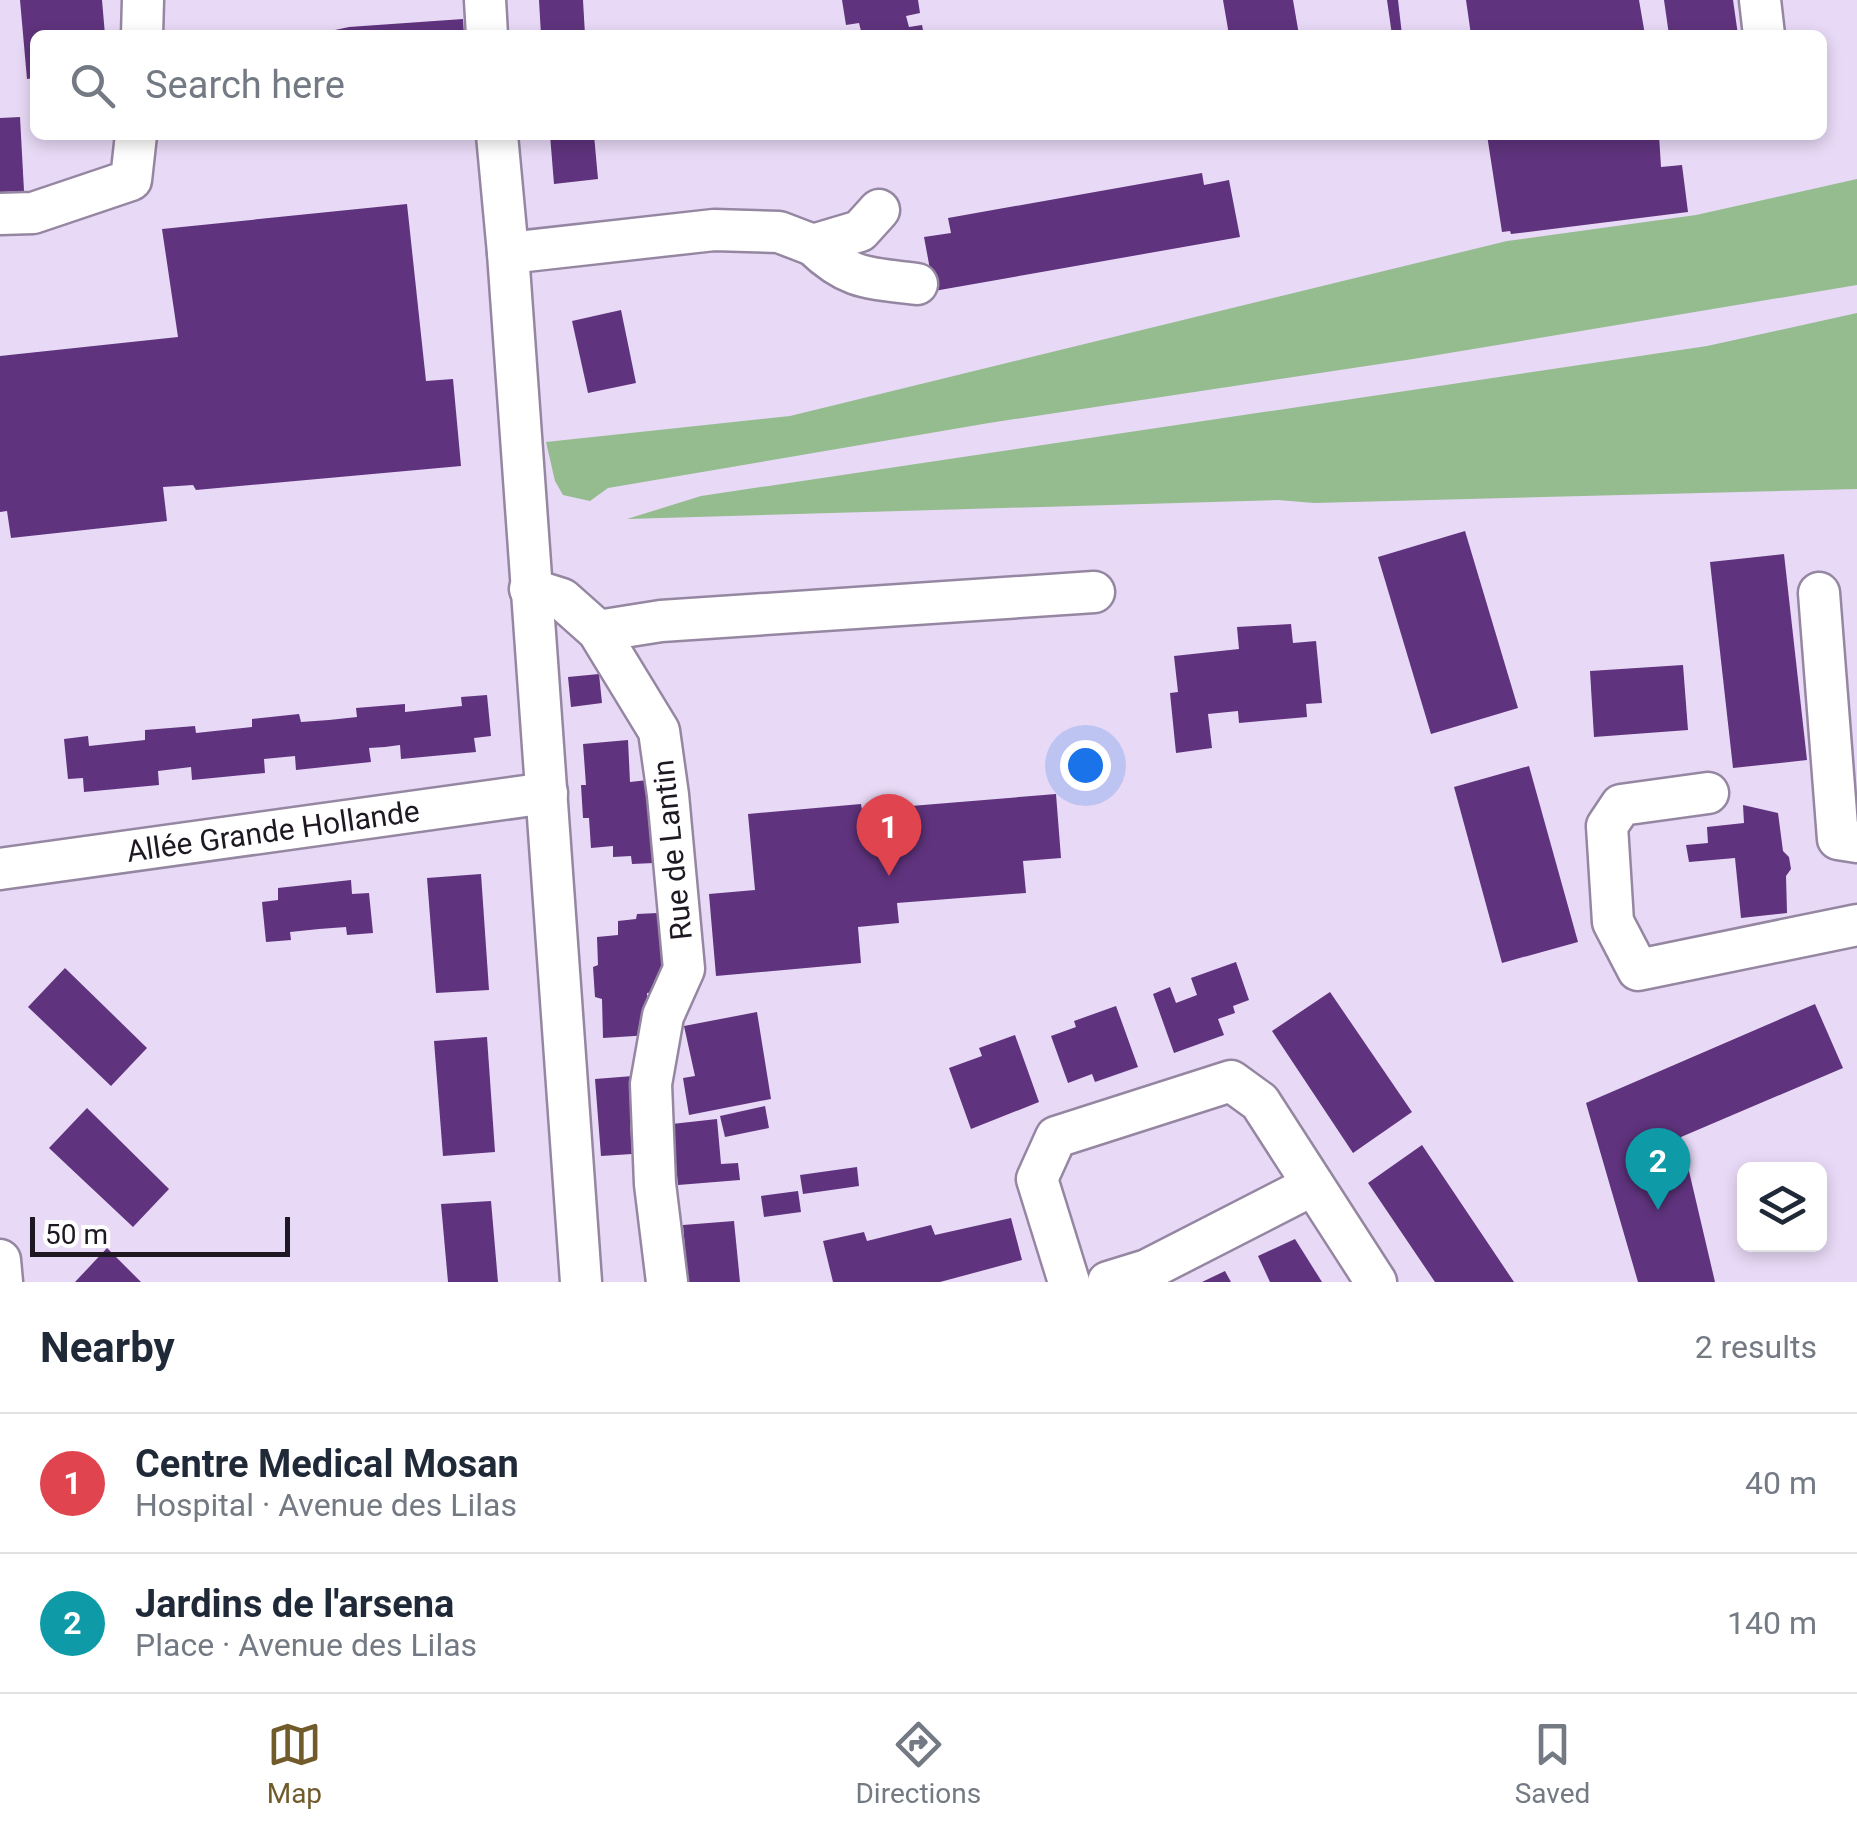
<!DOCTYPE html>
<html lang="en">
<head>
<meta charset="utf-8">
<style>
  body { margin:0; font-family:Roboto,sans-serif; background:#f2f2f3; color:#1f2937 }
  .controls { position:absolute; right:30px; bottom:30px; display:grid; overflow:hidden; border-radius:15px; box-shadow:0 5px 15px #0003 }
  .controls button { width:90px; height:90px; display:grid; place-items:center; padding:0; border:0; border-bottom:2px solid #e0e1e3; background:#fff; color:#1f2937; font:50px sans-serif }
  .scale { position:absolute; left:30px; bottom:25px; width:260px; box-sizing:border-box; padding-left:10px; border:5px solid #1e1822; border-top:0; font-size:28px; line-height:35px; white-space:nowrap; color:#1e1822; -webkit-text-stroke:8px #fff; paint-order:stroke }
  .you { position:absolute; left:1085px; top:765px; width:35px; height:35px; margin:-25px; border:8px solid #fff; border-radius:50%; background:#1a73e8; box-shadow:0 0 0 15px #1a73e833 }
  .badge { display:grid; place-items:center; width:65px; height:65px; border-radius:50%; background:#715b2b; color:#fff; font-size:32px; font-weight:700 }
  .pin { position:absolute; translate:-50% -82px; filter:drop-shadow(0 2px 5px #0008) }
  .pin::after { content:''; position:absolute; top:52px; width:35px; height:30px; background:inherit; clip-path:polygon(0 0,100% 0,50% 100%) }
  .list { margin:0; padding:0; list-style:none }
  h2 { display:flex; justify-content:space-between; align-items:center; height:130px; margin:0; padding:0 40px; font-size:42px }
  h2 small { font-size:32px; font-weight:400; color:#747a83 }
  .list li { display:grid; grid-template-columns:65px 1fr auto; gap:30px; align-items:center; box-sizing:border-box; height:140px; padding:0 40px; border-top:2px solid #e0e1e3 }
  .list b { display:block; font-size:38px; white-space:nowrap }
  .list p { margin:0; font-size:32px; white-space:nowrap; color:#747a83 }
  .list em { font-size:32px; font-style:normal; color:#747a83 }
  .icon { flex:none; width:55px; height:55px; fill:none; stroke:currentColor; stroke-width:2; stroke-linecap:round; stroke-linejoin:round }
  .map { position:relative; flex:none; width:1857px; height:1282px; overflow:hidden }
  .search { position:absolute; background:#fff; box-shadow:0 5px 15px #0003; left:30px; right:30px; top:30px; height:110px; display:flex; align-items:center; gap:25px; box-sizing:border-box; padding:0 35px; border-radius:15px; color:#747a83; font-size:38px }
  .sheet { height:410px; background:#fff }
  nav { display:flex; justify-content:space-around; align-items:center; box-sizing:border-box; height:140px; border-top:2px solid #e0e1e3; background:#fff; font-size:28px; color:#747a83 }
  nav a { display:grid; justify-items:center; gap:5px }
  nav .on { color:#715b2b }
  .map>svg:first-child { display:block }
  .green { fill:#94bc8f }
  .building { fill:#5f337d }
  .lines { fill:none; stroke-linecap:round; stroke-linejoin:round }
  .minor-casing { stroke:#9587a1; stroke-width:45 }
  .minor { stroke:#fff; stroke-width:40 }
  .labels { text-anchor:middle; dominant-baseline:central; stroke-width:10; stroke-linejoin:round; paint-order:stroke }
  .street-label { font-size:30px; fill:#1e1822; stroke:#fff }
</style>
</head>
<body>
<div class="map">
<svg width="1857" height="1282" viewBox="0 0 1857 1282">
  <rect width="100%" height="100%" fill="#e8d9f6"/>
  <g class="green">
    <polygon points="1857,179 1857,285 1413,359 989,423 608,488 590,501 563,495 555,481 546,442 790,416 1507,241 1696,215"/>
    <polygon points="1857,313 1857,489 1314,503 1278,500 627,519 701,496 1707,346"/>
  </g>
  <g class="building">
    <polygon points="20,0 102,0 105,35 35,35 35,78 27,79"/>
    <polygon points="539,0 583,0 585,35 541,35"/>
    <polygon points="842,0 918,0 920,13 906,16 909,27 922,25 924,35 862,35 859,23 846,25"/>
    <polygon points="1223,0 1293,0 1299,35 1229,35"/>
    <polygon points="1387,0 1398,0 1402,35 1392,35"/>
    <polygon points="1466,0 1639,0 1645,35 1471,35"/>
    <polygon points="1664,0 1733,0 1738,35 1669,35"/>
    <polygon points="463,19 464,35 335,35 335,30 349,27"/>
    <polygon points="20,117 24,191 0,192 0,118"/>
    <polygon points="550,135 594,135 598,179 554,184"/>
    <polygon points="1487,135 1659,135 1661,167 1682,165 1688,212 1511,234 1510,231 1502,232"/>
    <polygon points="1202,173 1204,185 1229,180 1240,237 934,291 924,237 951,233 948,218"/>
    <polygon points="407,204 426,381 453,379 461,466 196,490 193,485 163,487 167,521 11,538 7,511 0,512 0,356 178,337 162,229"/>
    <polygon points="621,310 636,383 588,393 572,321"/>
    <polygon points="1465,531 1518,708 1431,734 1378,557"/>
    <polygon points="1784,554 1807,760 1733,768 1710,562"/>
    <polygon points="1291,624 1293,643 1316,641 1322,703 1306,704 1307,717 1239,723 1238,711 1208,714 1212,748 1176,753 1170,693 1178,692 1174,656 1239,649 1237,627"/>
    <polygon points="1683,665 1688,730 1594,737 1590,671"/>
    <polygon points="599,674 602,703 571,707 568,677"/>
    <polygon points="487,695 491,736 474,738 476,752 401,759 400,745 385,747 369,748 371,762 296,770 295,756 264,759 265,773 192,780 191,767 158,771 159,785 84,792 83,778 68,779 64,739 88,736 89,746 145,740 145,730 195,726 196,733 252,727 252,719 299,714 301,722 329,720 357,717 356,708 405,704 405,712 462,706 461,697"/>
    <polygon points="628,740 630,782 648,780 654,863 632,864 631,856 613,857 613,846 591,848 589,818 583,818 581,785 586,785 583,744"/>
    <polygon points="1529,766 1578,942 1502,963 1454,787"/>
    <polygon points="1056,794 1061,858 1023,861 1026,893 897,903 899,923 858,927 861,963 716,976 709,894 755,890 748,814 861,804 862,810"/>
    <polygon points="1743,805 1778,813 1783,851 1789,857 1791,869 1786,876 1787,913 1741,918 1735,858 1689,862 1686,845 1708,843 1707,827 1744,823"/>
    <polygon points="481,874 489,990 436,993 427,878"/>
    <polygon points="351,880 352,894 369,893 373,933 347,935 346,927 319,929 290,932 291,940 266,942 262,902 278,900 278,888"/>
    <polygon points="658,913 664,991 647,993 650,1035 603,1038 602,999 595,997 593,967 598,965 597,937 618,935 618,921 636,919 637,914"/>
    <polygon points="1236,962 1249,1000 1233,1006 1235,1013 1218,1019 1224,1035 1174,1053 1153,994 1170,987 1176,1003 1197,995 1191,978"/>
    <polygon points="65,968 147,1048 111,1086 28,1007"/>
    <polygon points="1330,992 1412,1112 1353,1153 1272,1031"/>
    <polygon points="1815,1004 1843,1068 1681,1137 1715,1282 1638,1282 1586,1103"/>
    <polygon points="1116,1006 1138,1067 1095,1082 1092,1074 1068,1083 1051,1036 1076,1027 1074,1021"/>
    <polygon points="757,1012 771,1099 689,1115 683,1078 695,1076 684,1026"/>
    <polygon points="1015,1035 1039,1102 971,1129 949,1068 982,1056 979,1048"/>
    <polygon points="487,1037 495,1152 443,1156 434,1041"/>
    <polygon points="633,1076 638,1122 630,1123 632,1154 601,1156 595,1079"/>
    <polygon points="765,1106 769,1128 725,1137 720,1116"/>
    <polygon points="87,1108 169,1189 133,1227 49,1148"/>
    <polygon points="717,1119 721,1164 738,1163 740,1180 678,1185 672,1124"/>
    <polygon points="1422,1145 1473,1221 1514,1282 1435,1282 1368,1183"/>
    <polygon points="857,1167 859,1186 803,1194 800,1175"/>
    <polygon points="798,1191 801,1212 764,1217 761,1196"/>
    <polygon points="491,1201 498,1282 448,1282 441,1204"/>
    <polygon points="1011,1218 1022,1260 940,1282 833,1282 823,1241 864,1232 867,1241 931,1225 935,1235"/>
    <polygon points="734,1221 740,1282 688,1282 683,1225"/>
    <polygon points="1295,1239 1322,1282 1270,1282 1258,1256"/>
    <polygon points="107,1248 141,1282 75,1282"/>
    <polygon points="1225,1271 1231,1282 1202,1282"/>
  </g>
  <g class="lines">
    <defs>
      <g id="minor">
        <polyline points="485,0 487,35"/>
        <polyline points="1760,0 1764,35"/>
        <polyline points="142,35 143,0"/>
        <polyline points="497,135 508,253 581,1282"/>
        <polyline points="0,214 33,213 131,180 136,135"/>
        <path d="M813 245C849 280 869 278 917 284"/>
        <polyline points="508,253 714,230 779,232 813,245 860,231 879,210"/>
        <polyline points="530,589 562,599 598,631 659,731 668,795 684,969 663,1016 651,1084 655,1184 667,1282"/>
        <polyline points="1819,593 1838,839 1857,842"/>
        <polyline points="598,631 661,621 1094,592"/>
        <polyline points="1708,793 1621,805 1607,826 1613,922 1638,970 1857,925"/>
        <polyline points="0,869 547,793"/>
        <polyline points="0,1260 2,1282"/>
        <polyline points="1069,1282 1037,1179 1056,1137 1231,1081 1260,1102 1376,1282"/>
        <polyline points="1108,1282 1147,1270 1313,1185"/>
      </g>
    </defs>
    <use href="#minor" class="minor-casing"/>
    <use href="#minor" class="minor"/>
  </g>
  <g class="labels">
    <g class="street-label">
      <text transform="translate(273 831) rotate(-8)">Allée Grande Hollande</text>
      <text transform="translate(672 850) rotate(-96)">Rue de Lantin</text>
    </g>
  </g>
</svg>
<div class="controls">
<button><svg class="icon" aria-label="layers" viewBox="0 0 24 24"><path d="M12 4l9 5-9 5-9-5zM3 14l9 5 9-5"/></svg></button>
</div>
<div class="scale">50 m</div>
<div class="you"></div>
<div class="pin badge" style="left:889px;top:876px;background:#e0444e">1</div>
<div class="pin badge" style="left:1658px;top:1210px;background:#0f9aa8">2</div>
<div class="search"><svg class="icon" aria-label="search" viewBox="0 0 24 24"><circle cx="10" cy="10" r="6"/><path d="M15 15l6 6"/></svg>Search here</div>
</div>
<section class="sheet">
<h2>Nearby<small>2 results</small></h2>
<ul class="list">
<li><span class="badge" style="background:#e0444e">1</span><div><b>Centre Medical Mosan</b><p>Hospital · Avenue des Lilas</p></div><em>40 m</em></li>
<li><span class="badge" style="background:#0f9aa8">2</span><div><b>Jardins de l'arsena</b><p>Place · Avenue des Lilas</p></div><em>140 m</em></li>
</ul>
</section>
<nav>
<a class="on"><svg class="icon" aria-label="map" viewBox="0 0 24 24"><path d="M3 6l6-2 6 2 6-2v14l-6 2-6-2-6 2zM9 4v14M15 6v14"/></svg>Map</a>
<a><svg class="icon" aria-label="directions" viewBox="0 0 24 24"><path d="M12 3l9 9-9 9-9-9zM9 14v-3h6M13 9l2 2-2 2"/></svg>Directions</a>
<a><svg class="icon" aria-label="saved" viewBox="0 0 24 24"><path d="M7 4h10v16l-5-4-5 4z"/></svg>Saved</a>
</nav>
</body>
</html>
